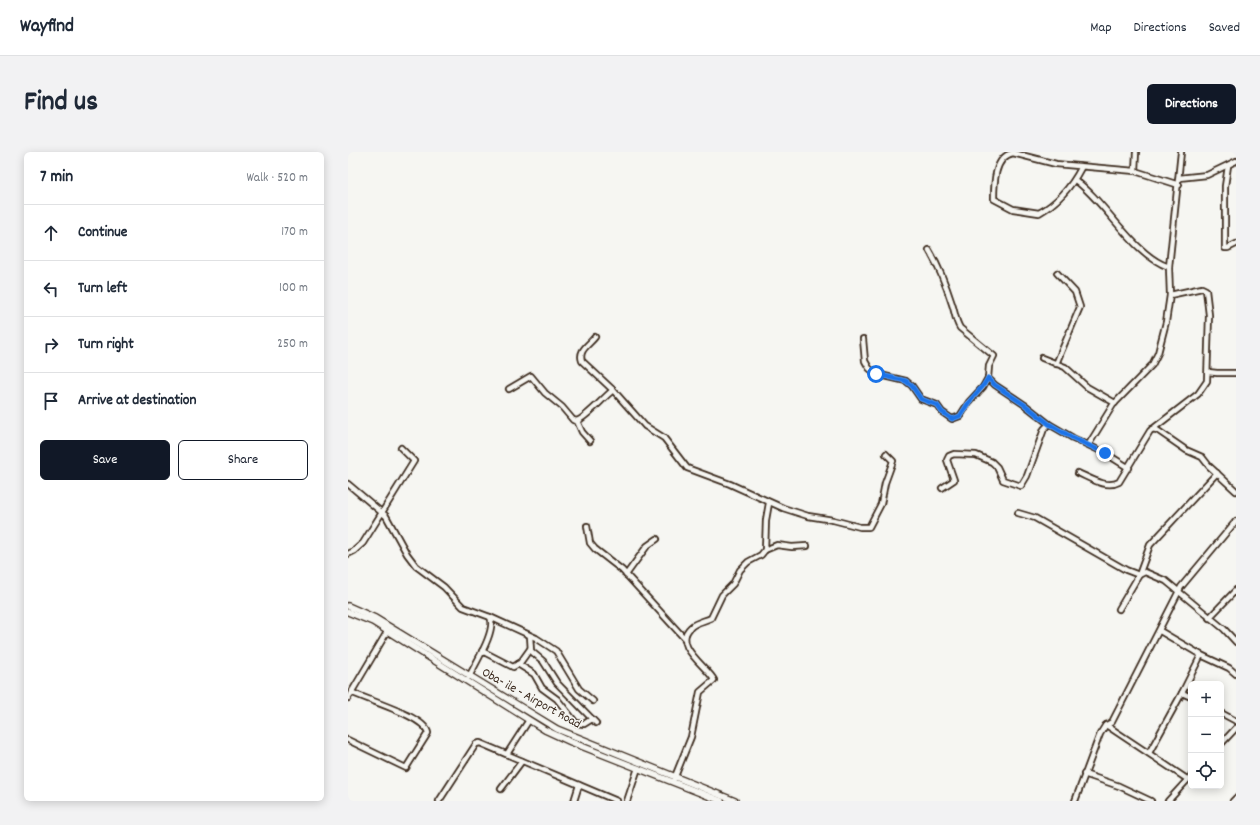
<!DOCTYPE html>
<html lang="en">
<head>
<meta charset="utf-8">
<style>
  body { margin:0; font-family:Dekko,sans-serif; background:#f2f2f3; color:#1f2937 }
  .controls { position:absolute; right:12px; bottom:12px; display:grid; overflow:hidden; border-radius:6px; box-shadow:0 2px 10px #0003 }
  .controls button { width:36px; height:36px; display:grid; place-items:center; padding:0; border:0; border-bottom:1px solid #e0e1e3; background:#fff; color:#1f2937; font:20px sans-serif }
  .stop { position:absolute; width:12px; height:12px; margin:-9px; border:3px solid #1a73e8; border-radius:50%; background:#fff }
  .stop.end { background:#1a73e8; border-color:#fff; box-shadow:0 1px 4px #0008 }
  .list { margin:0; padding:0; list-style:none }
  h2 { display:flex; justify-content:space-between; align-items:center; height:52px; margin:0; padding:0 16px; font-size:17px }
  h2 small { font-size:13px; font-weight:400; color:#747a83 }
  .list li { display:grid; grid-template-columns:26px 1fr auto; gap:12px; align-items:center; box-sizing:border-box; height:56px; padding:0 16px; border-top:1px solid #e0e1e3 }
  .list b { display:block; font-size:15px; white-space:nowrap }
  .list em { font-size:13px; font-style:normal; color:#747a83 }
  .actions { display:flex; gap:8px; padding:12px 16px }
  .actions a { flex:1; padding:9px 0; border:1px solid #111827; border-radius:6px; text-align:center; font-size:14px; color:#111827 }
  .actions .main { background:#111827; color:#fff }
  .icon { flex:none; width:22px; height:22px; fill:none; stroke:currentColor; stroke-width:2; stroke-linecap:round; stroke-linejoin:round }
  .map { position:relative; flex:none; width:888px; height:649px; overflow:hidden; border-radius:6px }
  header { display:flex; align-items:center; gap:24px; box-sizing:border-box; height:56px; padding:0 20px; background:#fff; border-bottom:1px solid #e0e1e3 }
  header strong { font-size:19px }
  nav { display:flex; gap:22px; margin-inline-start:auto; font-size:14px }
  .intro { display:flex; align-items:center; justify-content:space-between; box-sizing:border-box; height:96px; padding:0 24px }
  h1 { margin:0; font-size:28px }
  .button { padding:10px 18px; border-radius:6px; background:#111827; color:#fff; font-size:14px; font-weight:700 }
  main { display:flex; gap:24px; padding:0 24px }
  aside { flex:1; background:#fff; border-radius:6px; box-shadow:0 2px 10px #0003 }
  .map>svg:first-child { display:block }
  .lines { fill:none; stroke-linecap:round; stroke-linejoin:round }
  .minor-casing { stroke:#3b2a1e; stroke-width:8 }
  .major-casing { stroke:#3b2a1e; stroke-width:8 }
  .minor { stroke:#f6f6f2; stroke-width:4.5 }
  .major { stroke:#f6f6f2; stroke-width:5.5 }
  .route { stroke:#1a73e8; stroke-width:5 }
  .labels { text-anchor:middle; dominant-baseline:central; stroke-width:3; stroke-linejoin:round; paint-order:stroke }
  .street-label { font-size:13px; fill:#3b2a1e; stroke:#f6f6f2 }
</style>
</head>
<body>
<header>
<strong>Wayfind</strong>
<nav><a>Map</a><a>Directions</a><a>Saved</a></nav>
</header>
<div class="intro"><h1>Find us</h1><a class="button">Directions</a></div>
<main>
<aside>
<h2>7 min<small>Walk · 520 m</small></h2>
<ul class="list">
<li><svg class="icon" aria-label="ahead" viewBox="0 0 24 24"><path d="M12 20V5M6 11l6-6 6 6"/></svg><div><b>Continue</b></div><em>170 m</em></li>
<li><svg class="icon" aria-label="left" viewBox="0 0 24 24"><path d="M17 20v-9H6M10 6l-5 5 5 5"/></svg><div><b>Turn left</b></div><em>100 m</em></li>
<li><svg class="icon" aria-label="right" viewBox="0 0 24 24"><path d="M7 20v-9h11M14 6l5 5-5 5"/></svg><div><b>Turn right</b></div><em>250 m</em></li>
<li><svg class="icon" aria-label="arrive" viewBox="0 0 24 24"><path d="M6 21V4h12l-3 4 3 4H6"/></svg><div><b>Arrive at destination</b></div></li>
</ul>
<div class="actions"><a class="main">Save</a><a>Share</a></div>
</aside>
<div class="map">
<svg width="888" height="649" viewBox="0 0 888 649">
  <rect width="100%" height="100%" fill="#f6f6f2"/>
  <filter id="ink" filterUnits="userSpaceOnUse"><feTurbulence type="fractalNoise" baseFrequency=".025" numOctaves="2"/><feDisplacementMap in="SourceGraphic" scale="8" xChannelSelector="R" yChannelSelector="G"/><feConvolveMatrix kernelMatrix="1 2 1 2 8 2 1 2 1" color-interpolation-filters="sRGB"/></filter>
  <g filter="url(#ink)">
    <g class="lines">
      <defs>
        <g id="minor">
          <polyline points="880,14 877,34 877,96 880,96 888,92"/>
          <path d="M733 16C723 35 711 50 691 61L665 57 646 47C646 32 646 5 665 1L708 12 787 19 831 33"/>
          <polyline points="787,19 788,0"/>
          <polyline points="831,26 859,23 888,9"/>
          <path d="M727 28C758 50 786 104 821 115"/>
          <path d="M581 98C591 115 598 133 604 152 607 160 607 168 612 176L646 204 641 214 640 226 647 233 677 253 701 272 725 286 757 301 781 316"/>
          <path d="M247 185C241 193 230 198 234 209L265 238 297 274 316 286 339 316 382 332 435 356 460 364 485 368 512 375H521L533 352 537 331 545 309 538 302"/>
          <polyline points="515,187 517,209 521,216 528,222 558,229 564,234 573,247 589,253 594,260 604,267 612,264 621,250 635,235 640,226"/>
          <polyline points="694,206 717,215 739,235 767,251"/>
          <polyline points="708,212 732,155 727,140 709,121"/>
          <polyline points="860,220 869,221 888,221"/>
          <path d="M161 237 183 224 197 241 214 255 225 268 229 269C240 264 254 247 265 238"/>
          <polyline points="229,269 234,280 242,289"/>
          <polyline points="804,277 809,278 838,298 854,305 861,314 888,339"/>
          <polyline points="741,292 765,253 804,213 810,201 818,170 822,143 821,115 833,0"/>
          <path d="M730 321C742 326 758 337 771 330L802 279 850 242 859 229 861 163 858 138 854 136 822 143"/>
          <path d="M0 332 38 364 59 402 68 414 96 435 115 455 142 465C149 478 127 512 121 525"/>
          <polyline points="594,336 606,328 599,308 601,304 606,302 628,303 644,310 649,315 655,328 673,334 679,324 696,277 701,272"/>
          <polyline points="670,361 687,366 778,418 791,423 797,420 818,429 876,477 888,490"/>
          <polyline points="239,374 242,391 247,397 274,418 337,487"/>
          <polyline points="417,398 418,368 421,351"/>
          <polyline points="0,402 6,399 15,391 66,309 53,296"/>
          <polyline points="278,423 299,394 309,387"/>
          <polyline points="771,457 791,423 802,393 869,321"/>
          <polyline points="142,465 188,486 208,499 231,537 245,549"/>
          <polyline points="861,466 888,438"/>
          <polyline points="812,479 853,503 881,516 888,522"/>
          <polyline points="182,484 183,499 195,509 209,531 248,571"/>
          <polyline points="134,499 165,515 172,511 182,497"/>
          <polyline points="170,512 186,522 194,536 209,547 228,571 236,572 244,567"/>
          <polyline points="834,541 843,545"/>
          <polyline points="0,546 39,480"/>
          <polyline points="873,561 888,569"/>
          <polyline points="758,573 839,627"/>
          <path d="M0 588 58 616 80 581C77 564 18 548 3 540"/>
          <polyline points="873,592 888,576"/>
          <polyline points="801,601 834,541 853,503"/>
          <polyline points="159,602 181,568"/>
          <polyline points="736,622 771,634 803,649"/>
          <path d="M326 627 343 585 352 540 366 528C360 515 323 493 343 475 348 470 357 469 363 466L374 443 385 432 392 418 400 410 413 403 417 398 429 393 444 395 459 394"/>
          <polyline points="153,637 174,609"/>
          <polyline points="91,649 128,592 132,591 269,649"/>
          <polyline points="226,649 231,633"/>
          <polyline points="279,649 290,616"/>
          <polyline points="727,649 752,582 757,574 764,570 833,435 888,369"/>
          <polyline points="820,649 843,624"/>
          <polyline points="885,649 888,646"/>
        </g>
        <g id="major">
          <polyline points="0,454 27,466 209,577 387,649"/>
          <polyline points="0,460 25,470 197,578 223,590 373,649"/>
        </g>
      </defs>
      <use href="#minor" class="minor-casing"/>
      <use href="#major" class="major-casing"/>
      <use href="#minor" class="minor"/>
      <use href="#major" class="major"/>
    </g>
  </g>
  <g class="lines" filter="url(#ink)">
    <polyline class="route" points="528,222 558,229 564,234 573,247 589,253 594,260 604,267 612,264 621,250 635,234 640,226 647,233 677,253 701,272 725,286 757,301"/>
  </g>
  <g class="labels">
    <g class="street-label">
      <text transform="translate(183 547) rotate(29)">Oba- ile - Airport Road</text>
    </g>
  </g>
</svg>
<div class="controls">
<button>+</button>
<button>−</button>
<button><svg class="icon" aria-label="locate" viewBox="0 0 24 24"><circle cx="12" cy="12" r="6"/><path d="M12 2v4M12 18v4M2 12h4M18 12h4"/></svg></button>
</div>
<div class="stop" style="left:528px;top:222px"></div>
<div class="stop end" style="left:757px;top:301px"></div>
</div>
</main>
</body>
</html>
